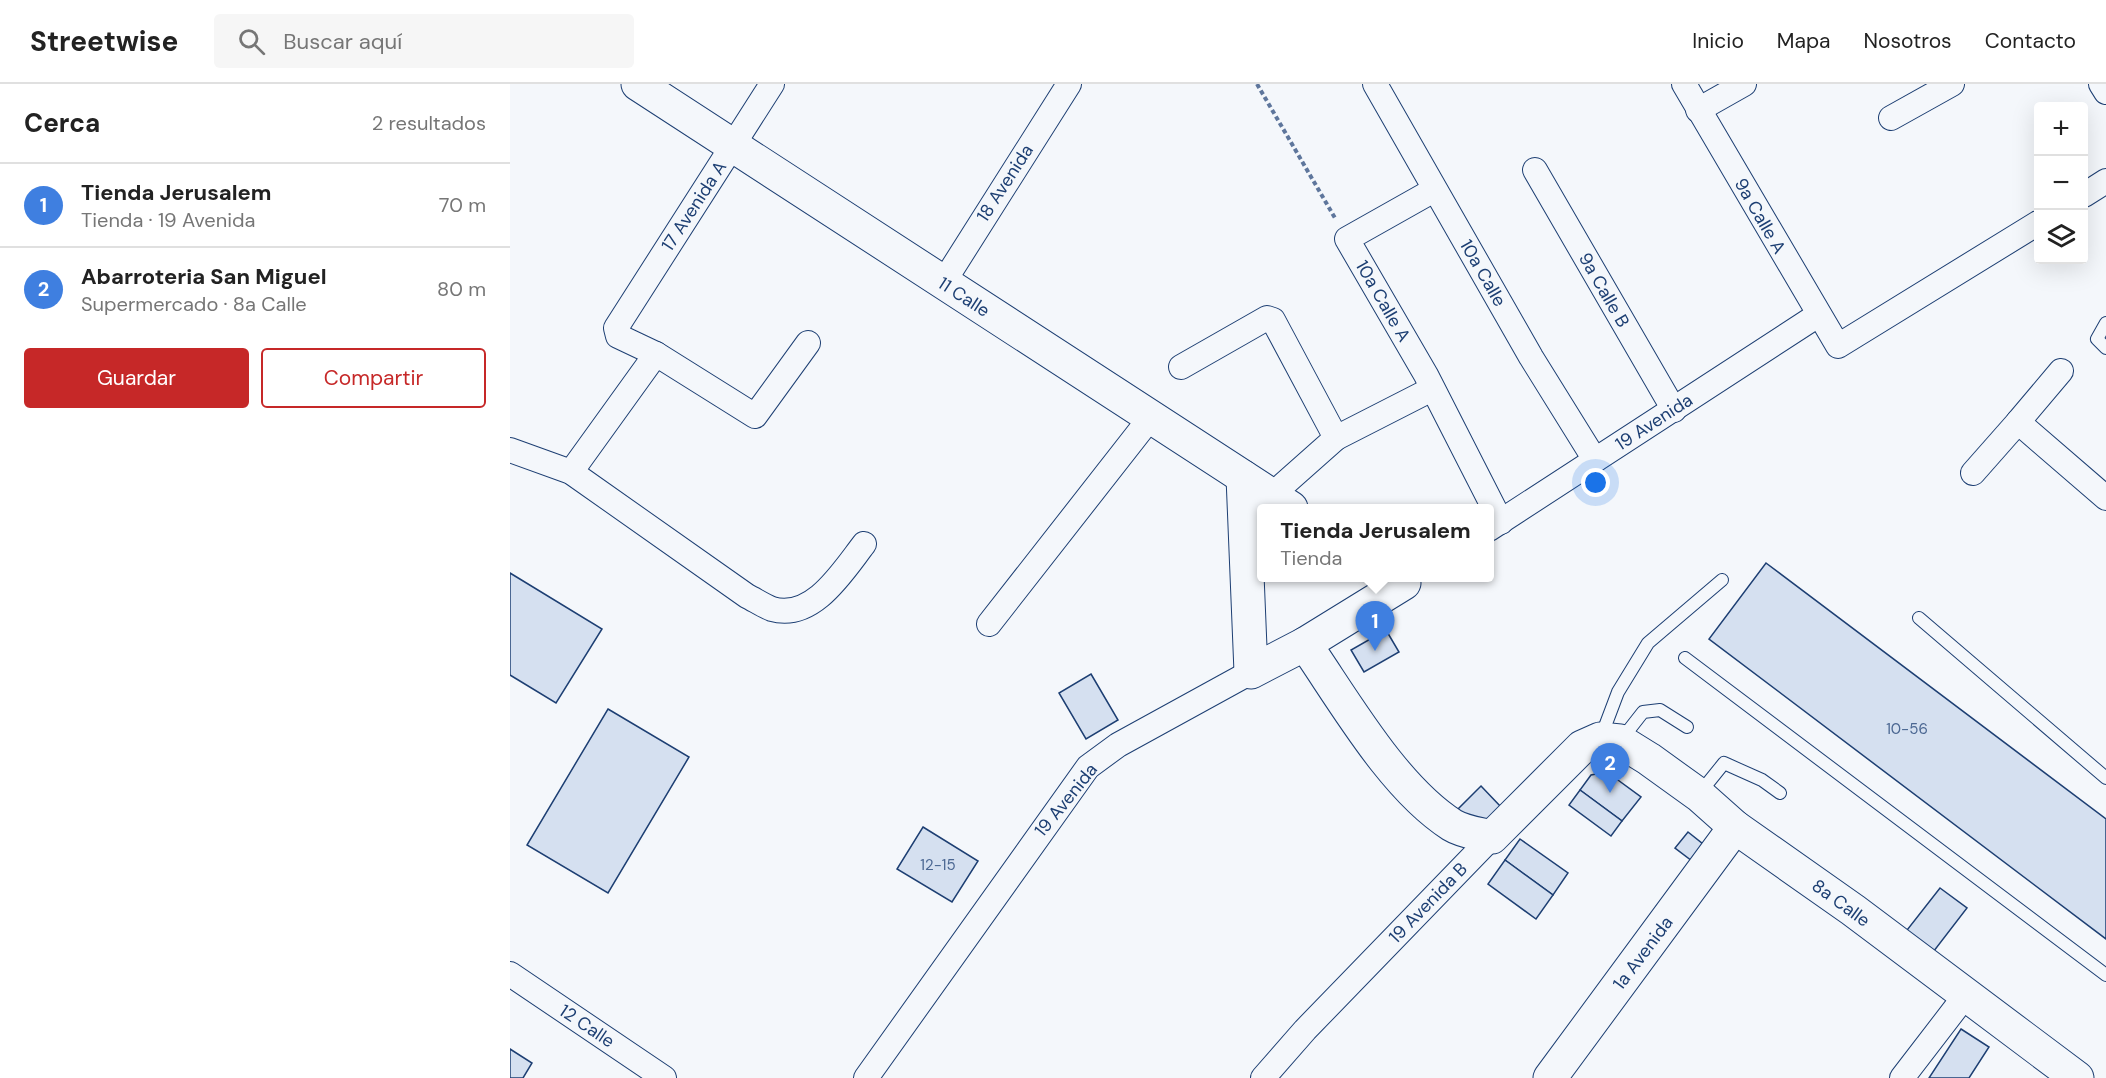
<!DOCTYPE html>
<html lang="es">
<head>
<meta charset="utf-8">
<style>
  body { margin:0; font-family:"DM Sans",sans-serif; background:#f6f6f6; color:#222 }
  .controls { position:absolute; right:18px; top:18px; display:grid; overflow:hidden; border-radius:6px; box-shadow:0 6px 24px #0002 }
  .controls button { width:54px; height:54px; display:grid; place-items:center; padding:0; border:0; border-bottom:2px solid #e0e0e0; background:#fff; color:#222; font:30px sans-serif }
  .you { position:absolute; left:1086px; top:399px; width:21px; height:21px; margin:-15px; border:4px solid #fff; border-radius:50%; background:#1a73e8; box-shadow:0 0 0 9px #1a73e833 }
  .badge { display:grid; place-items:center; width:39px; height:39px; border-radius:50%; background:#c62828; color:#fff; font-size:20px; font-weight:700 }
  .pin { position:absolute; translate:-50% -50px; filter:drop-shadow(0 2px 3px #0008) }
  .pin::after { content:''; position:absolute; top:32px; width:21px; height:18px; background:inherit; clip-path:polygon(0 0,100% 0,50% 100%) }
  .popup { position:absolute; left:747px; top:420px; width:237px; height:78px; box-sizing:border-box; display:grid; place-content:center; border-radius:6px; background:#fff; filter:drop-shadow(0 2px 4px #0005); font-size:20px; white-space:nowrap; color:#767676 }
  .popup b { font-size:22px; color:#222 }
  .popup::after { content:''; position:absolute; left:50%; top:100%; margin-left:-12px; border:12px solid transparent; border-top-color:#fff }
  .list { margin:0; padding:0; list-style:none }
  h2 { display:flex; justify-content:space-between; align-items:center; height:78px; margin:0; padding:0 24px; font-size:26px }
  h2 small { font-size:20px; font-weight:400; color:#767676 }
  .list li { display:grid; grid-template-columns:39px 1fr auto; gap:18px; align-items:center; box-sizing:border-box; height:84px; padding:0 24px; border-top:2px solid #e0e0e0 }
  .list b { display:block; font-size:22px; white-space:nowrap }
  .list p { margin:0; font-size:20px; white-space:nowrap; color:#767676 }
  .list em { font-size:20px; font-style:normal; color:#767676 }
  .actions { display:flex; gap:12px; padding:18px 24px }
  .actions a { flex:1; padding:14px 0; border:2px solid #c62828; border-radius:6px; text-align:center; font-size:21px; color:#c62828 }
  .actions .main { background:#c62828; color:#fff }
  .icon { flex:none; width:33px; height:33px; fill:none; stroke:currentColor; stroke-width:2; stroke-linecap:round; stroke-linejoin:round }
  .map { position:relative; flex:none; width:1596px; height:994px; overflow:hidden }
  header { display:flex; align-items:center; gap:36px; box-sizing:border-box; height:84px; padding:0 30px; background:#fff; border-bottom:2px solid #e0e0e0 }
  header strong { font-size:28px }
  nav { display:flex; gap:33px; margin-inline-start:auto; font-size:21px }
  .search { width:420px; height:54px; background:#f6f6f6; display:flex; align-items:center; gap:15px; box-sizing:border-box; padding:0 21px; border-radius:6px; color:#767676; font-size:22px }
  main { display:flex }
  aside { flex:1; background:#fff }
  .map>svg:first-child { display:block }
  .building { fill:#d5e0f0; stroke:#1d3f73; stroke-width:1.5 }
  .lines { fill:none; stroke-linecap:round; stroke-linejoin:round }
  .lane-casing { stroke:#1d3f73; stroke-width:14 }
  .street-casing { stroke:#1d3f73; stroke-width:26 }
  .secondary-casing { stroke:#1d3f73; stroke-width:35 }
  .path { stroke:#5e769c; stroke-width:4; stroke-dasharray:4.5 3; stroke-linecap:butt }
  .lane { stroke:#f4f7fb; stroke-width:12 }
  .street { stroke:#f4f7fb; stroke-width:24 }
  .secondary { stroke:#f4f7fb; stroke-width:33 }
  .labels { text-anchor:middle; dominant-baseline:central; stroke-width:4.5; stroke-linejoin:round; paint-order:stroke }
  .number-label { font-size:15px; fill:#4b6792 }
  .street-label { font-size:18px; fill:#1d3f73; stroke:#f4f7fb }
</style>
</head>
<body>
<header>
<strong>Streetwise</strong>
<div class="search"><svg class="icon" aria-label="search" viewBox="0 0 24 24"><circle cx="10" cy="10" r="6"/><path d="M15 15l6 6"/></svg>Buscar aquí</div>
<nav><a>Inicio</a><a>Mapa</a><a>Nosotros</a><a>Contacto</a></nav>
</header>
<main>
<aside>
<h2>Cerca<small>2 resultados</small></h2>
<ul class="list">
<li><span class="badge" style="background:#3f7fe0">1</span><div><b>Tienda Jerusalem</b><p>Tienda · 19 Avenida</p></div><em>70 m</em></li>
<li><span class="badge" style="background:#3f7fe0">2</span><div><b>Abarroteria San Miguel</b><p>Supermercado · 8a Calle</p></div><em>80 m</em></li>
</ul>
<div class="actions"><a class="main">Guardar</a><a>Compartir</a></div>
</aside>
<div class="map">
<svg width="1596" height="994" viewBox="0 0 1596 994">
  <rect width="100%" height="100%" fill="#f4f7fb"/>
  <g class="building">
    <polygon points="1256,479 1596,735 1596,855 1199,555"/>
    <polygon points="0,489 92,545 46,619 0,591"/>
    <polygon points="876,546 889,568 854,588 841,566"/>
    <polygon points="581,590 608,636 576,655 549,609"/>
    <polygon points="98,625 179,673 98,809 17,761"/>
    <polygon points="1097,688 1131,713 1112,737 1070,706 1081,691"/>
    <polygon points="971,702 991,723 968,745 948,725"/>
    <polygon points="1070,706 1112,737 1101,752 1059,721"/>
    <polygon points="413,743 468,777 442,818 387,785"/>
    <polygon points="1178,748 1198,764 1186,780 1165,764"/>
    <polygon points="1010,755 1058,789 1043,811 995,776"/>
    <polygon points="995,776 1043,811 1026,835 978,800"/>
    <polygon points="1430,804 1457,824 1417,876 1390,855"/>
    <polygon points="1451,945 1479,963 1459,994 1419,994"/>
    <polygon points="0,965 22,979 13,994 0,994"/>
  </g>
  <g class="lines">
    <defs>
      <g id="lane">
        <polyline points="1596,239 1587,255 1596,264"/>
        <polyline points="1409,534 1596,694"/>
        <polyline points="1175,574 1596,891"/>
        <polyline points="1091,653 1108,608 1138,559 1212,496"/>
        <polyline points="1111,656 1133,628 1150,626 1177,643"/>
        <polyline points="1189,710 1214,679 1252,696 1270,709"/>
      </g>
      <g id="street">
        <polyline points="262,0 106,244 108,252 146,270 245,332 298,259"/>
        <polyline points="865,0 1021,273 1085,376"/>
        <polyline points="1174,0 1328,262 1528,139"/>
        <polyline points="1591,0 1596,8"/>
        <polyline points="1188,26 1234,0"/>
        <polyline points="1381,34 1442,0"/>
        <polyline points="1025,86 1164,326"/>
        <polyline points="924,106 837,155 916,291 991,438"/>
        <polyline points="1574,111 1596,97"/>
        <polyline points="433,199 559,0"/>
        <polyline points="671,283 757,234 763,236 826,354 773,401 763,413"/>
        <polyline points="1551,287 1508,338 1596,414"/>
        <polyline points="826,354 922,305"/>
        <path d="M0 366 61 388 237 512C245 516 254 522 262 525 303 537 333 487 354 460"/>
        <polyline points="61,388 146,270"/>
        <polyline points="1463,389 1508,338"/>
        <polyline points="979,445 1308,231"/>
        <polyline points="479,540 641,333"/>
        <polyline points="0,890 154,994"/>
        <polyline points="356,994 578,683 608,661 741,588"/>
        <polyline points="753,994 795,946 982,753"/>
        <polyline points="1392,994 1455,912"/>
      </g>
      <g id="secondary">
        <polyline points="128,0 781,424"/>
        <polyline points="733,393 741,588 795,560 894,499 885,494"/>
        <path d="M795 560C835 618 883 703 942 741 953 748 970 750 982 753L1072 663 1090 655 1110 657 1139 675 1189 711 1225 743 1343 826 1567 994"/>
        <polyline points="1040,994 1225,743"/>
      </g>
    </defs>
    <use href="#lane" class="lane-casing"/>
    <use href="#street" class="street-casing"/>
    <use href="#secondary" class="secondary-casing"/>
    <polyline class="path" points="747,0 825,134"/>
    <use href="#lane" class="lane"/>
    <use href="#street" class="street"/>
    <use href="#secondary" class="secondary"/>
  </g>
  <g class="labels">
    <g class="number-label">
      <text x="1397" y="645">10-56</text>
      <text x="428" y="781">12-15</text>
    </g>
    <g class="street-label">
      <text transform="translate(495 99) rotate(-57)">18 Avenida</text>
      <text transform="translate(184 122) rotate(-57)">17 Avenida A</text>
      <text transform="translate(1250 132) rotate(60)">9a Calle A</text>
      <text transform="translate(973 189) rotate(60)">10a Calle</text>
      <text transform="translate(1094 206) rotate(60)">9a Calle B</text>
      <text transform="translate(454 213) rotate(33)">11 Calle</text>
      <text transform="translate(873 217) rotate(60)">10a Calle A</text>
      <text transform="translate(1144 338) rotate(-33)">19 Avenida</text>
      <text transform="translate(556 716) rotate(-51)">19 Avenida</text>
      <text transform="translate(918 819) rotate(-46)">19 Avenida B</text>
      <text transform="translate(1331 819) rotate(36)">8a Calle</text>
      <text transform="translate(1133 869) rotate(-53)">1a Avenida</text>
      <text transform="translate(77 942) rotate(34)">12 Calle</text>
    </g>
  </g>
</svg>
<div class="controls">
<button>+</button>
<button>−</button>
<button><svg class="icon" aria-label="layers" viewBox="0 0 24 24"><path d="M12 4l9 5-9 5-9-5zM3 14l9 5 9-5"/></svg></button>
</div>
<div class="you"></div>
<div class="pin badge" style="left:865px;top:567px;background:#3f7fe0">1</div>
<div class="popup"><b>Tienda Jerusalem</b>Tienda</div>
<div class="pin badge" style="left:1100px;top:709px;background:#3f7fe0">2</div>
</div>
</main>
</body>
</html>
